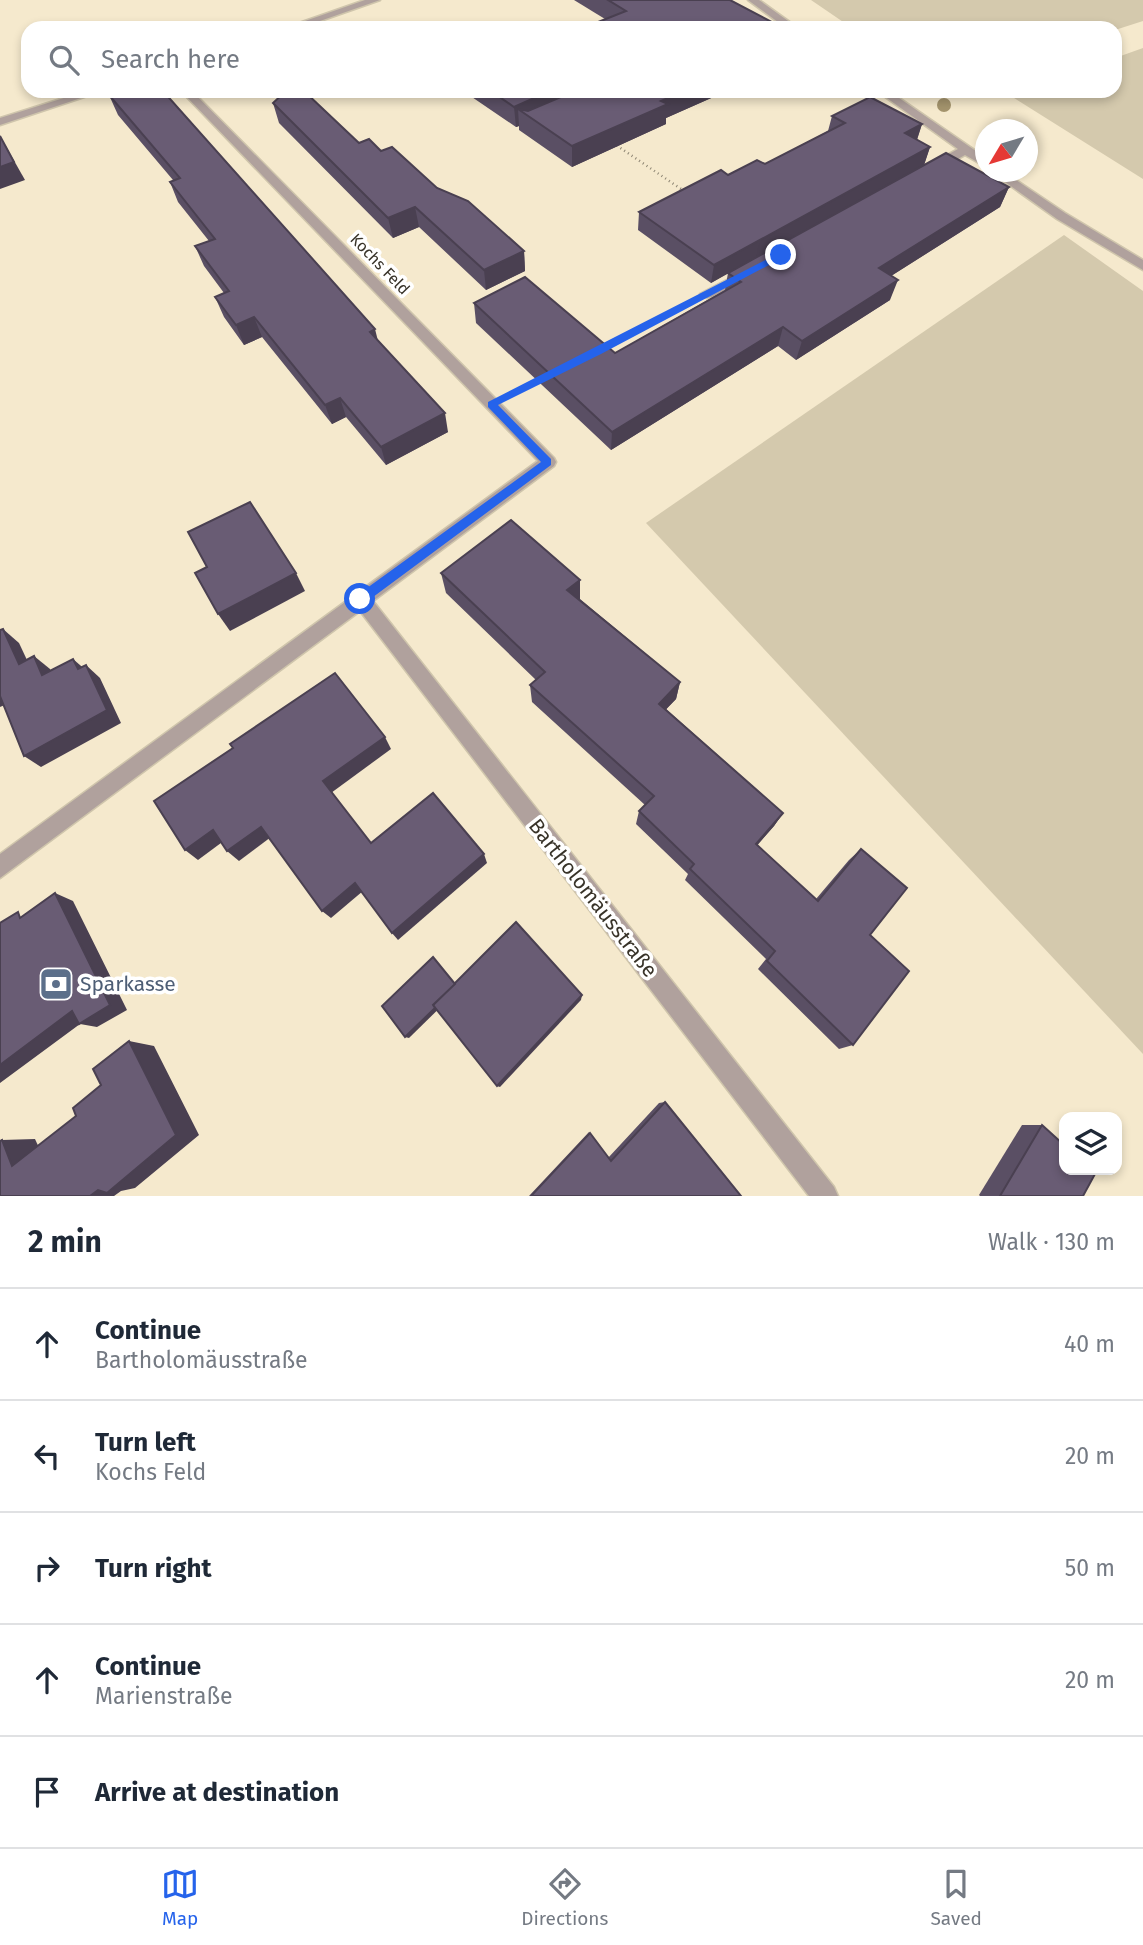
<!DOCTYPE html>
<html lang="en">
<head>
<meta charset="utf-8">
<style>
  body { margin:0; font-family:"Fira Sans",sans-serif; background:#f6f6f7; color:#1f2937 }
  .controls { position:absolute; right:21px; bottom:21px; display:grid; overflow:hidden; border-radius:14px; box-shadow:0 4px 10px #0003 }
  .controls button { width:63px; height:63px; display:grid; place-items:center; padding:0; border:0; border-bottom:2px solid #e0e1e3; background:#fff; color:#1f2937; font:35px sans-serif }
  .compass { position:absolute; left:975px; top:119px; width:63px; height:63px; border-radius:50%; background:#fff; box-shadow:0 4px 10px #0003; rotate:232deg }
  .stop { position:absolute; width:21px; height:21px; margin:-16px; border:5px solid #2563eb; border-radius:50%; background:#fff }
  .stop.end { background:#2563eb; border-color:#fff; box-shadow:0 2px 7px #0008 }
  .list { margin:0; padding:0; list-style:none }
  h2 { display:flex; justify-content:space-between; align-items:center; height:91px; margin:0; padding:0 28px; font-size:30px }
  h2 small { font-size:23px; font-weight:400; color:#747a83 }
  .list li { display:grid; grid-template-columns:46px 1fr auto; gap:21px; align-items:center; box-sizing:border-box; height:112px; padding:0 28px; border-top:2px solid #e0e1e3 }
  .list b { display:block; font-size:26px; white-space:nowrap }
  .list p { margin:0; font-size:23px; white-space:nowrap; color:#747a83 }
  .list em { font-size:23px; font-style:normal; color:#747a83 }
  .icon { flex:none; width:38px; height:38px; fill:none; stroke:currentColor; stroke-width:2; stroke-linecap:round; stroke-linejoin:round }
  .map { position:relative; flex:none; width:1143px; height:1196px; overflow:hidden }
  .search { position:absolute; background:#fff; box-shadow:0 4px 10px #0003; left:21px; right:21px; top:21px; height:77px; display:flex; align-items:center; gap:18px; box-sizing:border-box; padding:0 24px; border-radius:21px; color:#747a83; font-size:26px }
  .sheet { height:651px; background:#fff }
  nav { display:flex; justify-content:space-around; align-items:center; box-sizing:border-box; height:98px; border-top:2px solid #e0e1e3; background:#fff; font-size:19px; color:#747a83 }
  nav a { display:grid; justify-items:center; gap:4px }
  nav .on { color:#2563eb }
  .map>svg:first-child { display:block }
  .green { fill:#d4c9ad }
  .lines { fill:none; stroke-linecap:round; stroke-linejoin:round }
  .street-casing { stroke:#cfc5ac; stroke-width:3 }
  .path-far1 { stroke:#8e8674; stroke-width:2.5; stroke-dasharray:1 3.5; stroke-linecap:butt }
  .path { stroke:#8e8674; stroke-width:3.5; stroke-dasharray:2 4.5; stroke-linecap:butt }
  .street { fill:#b0a19d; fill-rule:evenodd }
  .tree { fill:#a4946d }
  .wall { fill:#5a4f64 }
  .shaded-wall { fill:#4a4051 }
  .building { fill:#695c74; stroke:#4a4051; stroke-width:2 }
  .route { fill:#2563eb }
  .labels { text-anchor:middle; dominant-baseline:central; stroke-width:7; stroke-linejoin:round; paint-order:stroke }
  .far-street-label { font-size:16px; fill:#383329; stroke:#fff }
  .near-street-label { font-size:21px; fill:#383329; stroke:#fff }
  .near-service-label { font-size:21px; fill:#4e5e75; stroke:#fff; text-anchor:start }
</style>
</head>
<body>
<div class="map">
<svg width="1143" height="1196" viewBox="0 0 1143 1196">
  <rect width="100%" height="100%" fill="#f5e9cd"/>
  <g class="green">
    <polygon points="811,0 1143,0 1143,21 1115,30 1115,28 852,28"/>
    <polygon points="1143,48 1143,179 1011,96 1024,91 1115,91 1115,58"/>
    <polygon points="1064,235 1143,291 1143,1054 646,523"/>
  </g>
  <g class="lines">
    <defs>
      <g id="street">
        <polygon points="365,0 380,0 300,28 285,28"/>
        <polygon points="748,0 759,0 798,28 786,28"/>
        <polygon points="86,91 102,91 0,125 0,118"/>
        <polygon points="181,91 192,91 554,458 556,462 554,466 373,601 834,1187 838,1196 809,1196 360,611 0,878 0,854 538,461"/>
        <polygon points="877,91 889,91 986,158 986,167 965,155 935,172 927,172 927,166 958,149"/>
        <polygon points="991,172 1004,172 1065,213 1143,260 1143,270 1057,219"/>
        <polygon points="746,270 753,274 751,277 712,297 707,298 700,294"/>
      </g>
    </defs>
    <use href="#street" class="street-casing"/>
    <polyline class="path-far1" points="613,143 687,193"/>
    <g class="path">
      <polyline points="602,350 684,306"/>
      <polyline points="518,391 541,380"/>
    </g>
    <use href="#street" class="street"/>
  </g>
  <circle class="tree" cx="944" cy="105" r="7"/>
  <g class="wall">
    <polygon points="574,0 730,0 605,19"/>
    <polygon points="466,91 727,91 666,118 666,124 572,167 519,130 519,126 516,127 466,93"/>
    <polygon points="109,95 378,340 448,432 386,465 346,417 332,424 262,337 244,345 224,317 215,297 224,293 204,266 195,246 209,241 178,202 170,182 173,180 118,115"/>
    <polygon points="273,103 359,143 437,188 524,251 525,271 486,290 419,227 393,238 279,123"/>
    <polygon points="832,116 922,124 917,140 930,147 924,165 1009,187 1000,207 891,276 890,300 796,360 778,346 611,450 476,323 474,303 615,353 725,290 728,273 711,283 638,230 639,212 728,175 765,164 828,131"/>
    <polygon points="441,573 580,599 680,682 676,699 666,709 783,813 774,826 757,845 816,899 849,860 861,849 870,935 853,1045 839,1049 758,969 766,959 685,880 688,874 636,824 639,811 645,805 532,702 530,685 536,680 446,593"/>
    <polygon points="665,1102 741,1196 529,1196 589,1132 608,1158 659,1103"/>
    <polygon points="1022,1125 1042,1125 1083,1196 980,1196 979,1195"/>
  </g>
  <g class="shaded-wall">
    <polygon points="550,91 595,91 533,120 518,109 519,126 516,127 514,107"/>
    <polygon points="684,91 727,91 666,118 666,124 572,167 572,146 661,101"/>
    <polygon points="922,124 916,142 905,133"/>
    <polygon points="0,136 25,180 0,189"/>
    <polygon points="930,147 924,165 711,283 714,265"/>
    <polygon points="1009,187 1000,207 872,288 879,268"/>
    <polygon points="415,207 419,227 393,238 388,218"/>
    <polygon points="524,251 525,271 486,290 484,270"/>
    <polygon points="898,280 890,300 796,360 802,341"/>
    <polygon points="254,317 262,337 244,345 236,325"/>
    <polygon points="783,327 778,346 611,450 612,432"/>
    <polygon points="375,329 380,349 370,332"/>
    <polygon points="340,398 346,417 332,424 325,405"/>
    <polygon points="445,413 448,432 386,465 381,447"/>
    <polygon points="296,573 305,591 230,631 218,614"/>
    <polygon points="580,580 580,599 567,609 567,590"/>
    <polygon points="3,629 19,643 35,677 19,664"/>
    <polygon points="34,656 50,669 58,688 42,675"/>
    <polygon points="73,659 88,672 78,669"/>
    <polygon points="86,665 100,678 121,723 41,767 24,756"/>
    <polygon points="680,682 676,699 656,720 659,704"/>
    <polygon points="0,690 14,701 0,707"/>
    <polygon points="385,737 391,749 331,793 323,781"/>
    <polygon points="783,813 774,826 748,856 756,844"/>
    <polygon points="261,827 271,837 239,861 227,851"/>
    <polygon points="213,830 225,840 198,860 185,850"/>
    <polygon points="484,854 487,863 398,940 392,933"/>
    <polygon points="355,883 363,891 331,918 322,911"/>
    <polygon points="55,893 73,901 127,1010 97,1027 80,1024 0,1083 0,1065"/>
    <polygon points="456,986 459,989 409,1038 405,1037"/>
    <polygon points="582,995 581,1000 500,1087 497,1086"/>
    <polygon points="129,1041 154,1046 199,1135 135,1188 121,1191 114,1196 90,1196"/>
    <polygon points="35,1139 46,1163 12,1166 2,1140"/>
  </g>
  <g class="building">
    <polygon points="608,0 730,0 783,28 583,28 626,11"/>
    <polygon points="123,91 163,91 375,329 370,332 445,413 381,447 340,398 325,405 254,317 236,325 215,297 229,291 195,246 215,239 170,182 180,178 109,95"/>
    <polygon points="286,91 304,91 359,143 369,139 381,151 392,147 437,188 468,201 524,251 484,270 415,207 388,218 273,103"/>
    <polygon points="491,91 550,91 514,107"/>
    <polygon points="575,91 684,91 661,101 668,104 572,146 518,109 528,111"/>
    <polygon points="870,97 922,124 905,133 930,147 714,265 639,212 721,170 728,175 757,160 765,164 845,123 832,116"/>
    <polygon points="0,136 14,162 0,167"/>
    <polygon points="946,153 1009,187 879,268 898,280 802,341 783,327 612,432 474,303 525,277 615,353 741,282 728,273"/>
    <polygon points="250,502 296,573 218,614 195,573 207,567 188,532"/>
    <polygon points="511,520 580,580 567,590 680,682 659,704 783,813 756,844 818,901 861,849 907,888 870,935 909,971 853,1045 767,961 775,951 690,869 694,864 639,811 654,796 530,685 545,672 441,573"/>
    <polygon points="3,629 19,664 34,656 42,675 73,659 78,669 86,665 107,710 24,756 0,696 0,630"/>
    <polygon points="335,673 385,737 323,781 371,843 433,793 484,854 392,933 355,883 322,911 261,827 227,851 213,830 185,850 154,801 233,748 230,744"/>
    <polygon points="55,893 110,1005 79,1024 72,1011 0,1065 0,923 18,912 20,918"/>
    <polygon points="516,922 582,995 497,1086 433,1005"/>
    <polygon points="433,957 455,984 433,1005 435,1008 405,1037 382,1006"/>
    <polygon points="129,1041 176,1135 107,1193 98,1190 90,1196 0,1196 0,1141 2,1140 12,1166 76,1116 73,1108 101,1085 93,1069"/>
    <polygon points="665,1102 741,1196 531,1196 590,1133 611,1161"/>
    <polygon points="1042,1125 1064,1145 1064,1170 1091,1170 1095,1174 1083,1196 1000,1196"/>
  </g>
  <polygon class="route" points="781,252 784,257 601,354 498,405 551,459 551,465 365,603 356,603 356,596 541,462 488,407 488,402"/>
  <defs>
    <symbol id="bank-square" viewBox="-11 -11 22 22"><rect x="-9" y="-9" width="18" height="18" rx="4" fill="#5c6f8a" stroke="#fff"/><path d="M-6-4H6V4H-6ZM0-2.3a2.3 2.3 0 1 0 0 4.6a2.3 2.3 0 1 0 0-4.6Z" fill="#fff"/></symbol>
  </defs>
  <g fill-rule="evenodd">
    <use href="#bank-square" x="37" y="965" width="38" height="38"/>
  </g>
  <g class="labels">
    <g class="far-street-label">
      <text transform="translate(380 264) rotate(46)">Kochs Feld</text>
    </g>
    <g class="near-street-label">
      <text transform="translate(593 898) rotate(52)">Bartholomäusstraße</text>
    </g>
    <g class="near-service-label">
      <text x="80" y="984">Sparkasse</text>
    </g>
  </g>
</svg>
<div class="controls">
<button><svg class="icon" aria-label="layers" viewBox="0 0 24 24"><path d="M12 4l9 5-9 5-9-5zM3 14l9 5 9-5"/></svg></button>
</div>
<svg class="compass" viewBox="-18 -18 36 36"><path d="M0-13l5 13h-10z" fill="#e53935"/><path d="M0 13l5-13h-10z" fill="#747a83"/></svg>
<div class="stop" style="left:360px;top:599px"></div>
<div class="stop end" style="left:781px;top:255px"></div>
<div class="search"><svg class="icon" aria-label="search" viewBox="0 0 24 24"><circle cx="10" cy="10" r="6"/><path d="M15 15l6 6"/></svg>Search here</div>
</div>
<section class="sheet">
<h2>2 min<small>Walk · 130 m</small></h2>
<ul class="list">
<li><svg class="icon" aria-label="ahead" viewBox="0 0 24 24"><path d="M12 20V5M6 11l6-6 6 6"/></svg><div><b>Continue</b><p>Bartholomäusstraße</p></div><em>40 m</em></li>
<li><svg class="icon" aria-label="left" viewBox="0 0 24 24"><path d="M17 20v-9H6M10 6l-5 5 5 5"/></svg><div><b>Turn left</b><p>Kochs Feld</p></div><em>20 m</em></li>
<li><svg class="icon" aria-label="right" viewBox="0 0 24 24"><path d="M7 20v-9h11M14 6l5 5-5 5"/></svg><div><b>Turn right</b></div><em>50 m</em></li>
<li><svg class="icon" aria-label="ahead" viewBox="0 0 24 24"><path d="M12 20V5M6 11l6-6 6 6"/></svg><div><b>Continue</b><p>Marienstraße</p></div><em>20 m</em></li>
<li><svg class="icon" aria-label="arrive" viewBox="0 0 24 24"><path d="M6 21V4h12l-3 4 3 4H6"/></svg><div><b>Arrive at destination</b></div></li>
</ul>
</section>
<nav>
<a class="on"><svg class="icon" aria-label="map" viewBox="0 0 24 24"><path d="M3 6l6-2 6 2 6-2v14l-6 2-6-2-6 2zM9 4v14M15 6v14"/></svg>Map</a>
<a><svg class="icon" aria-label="directions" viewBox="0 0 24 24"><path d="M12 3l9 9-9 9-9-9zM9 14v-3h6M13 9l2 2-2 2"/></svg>Directions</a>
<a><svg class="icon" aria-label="saved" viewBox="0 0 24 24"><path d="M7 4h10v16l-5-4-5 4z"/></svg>Saved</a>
</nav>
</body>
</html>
